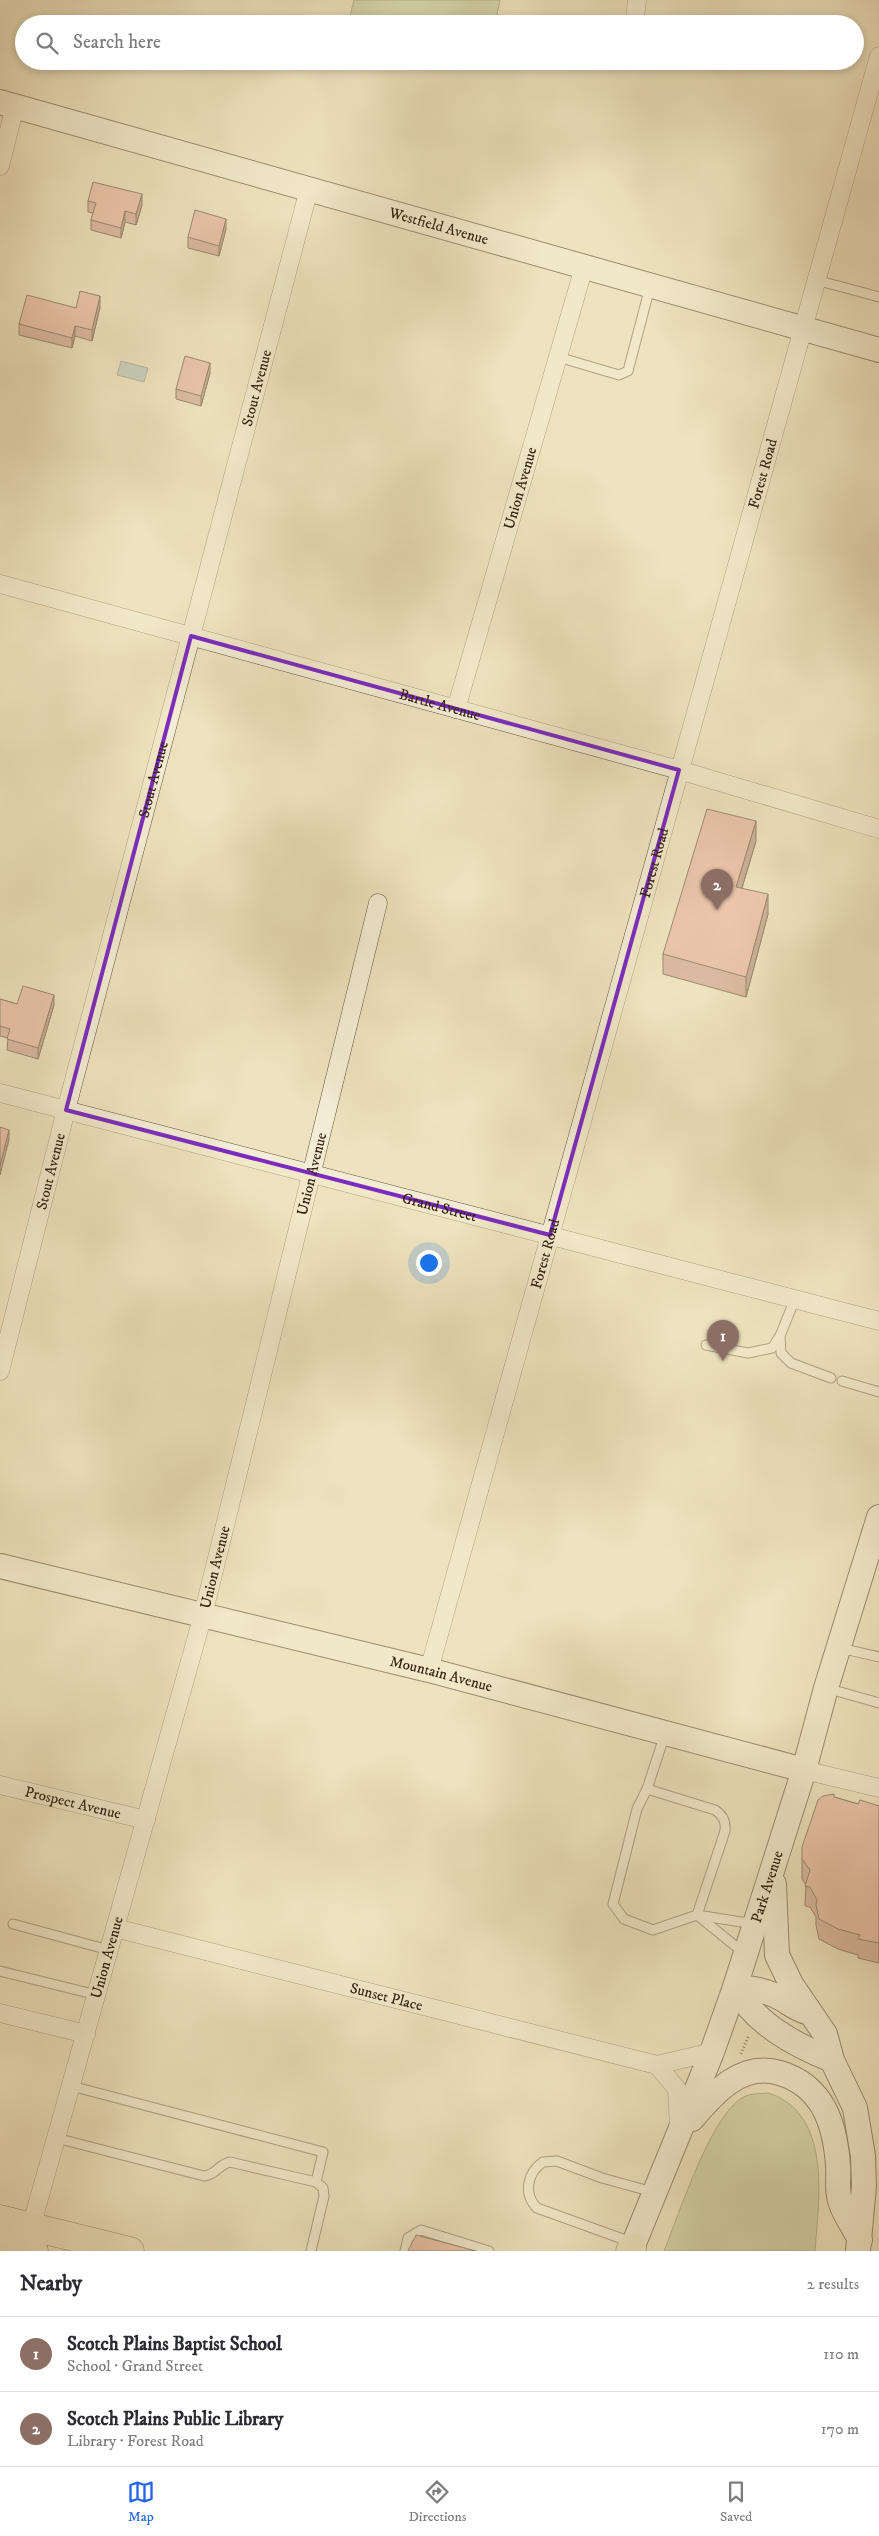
<!DOCTYPE html>
<html lang="en">
<head>
<meta charset="utf-8">
<style>
  body { margin:0; font-family:"IM FELL DW Pica",serif; background:#f2f2f3; color:#2b2b33 }
  .you { position:absolute; left:428px; top:1262px; width:18px; height:18px; margin:-12px; border:4px solid #fff; border-radius:50%; background:#1a73e8; box-shadow:0 0 0 8px #1a73e833 }
  .badge { display:grid; place-items:center; width:32px; height:32px; border-radius:50%; background:#2563eb; color:#fff; font-size:16px; font-weight:700 }
  .pin { position:absolute; translate:-50% -41px; filter:drop-shadow(0 1px 2px #0008) }
  .pin::after { content:''; position:absolute; top:26px; width:18px; height:15px; background:inherit; clip-path:polygon(0 0,100% 0,50% 100%) }
  .list { margin:0; padding:0; list-style:none }
  h2 { display:flex; justify-content:space-between; align-items:center; height:65px; margin:0; padding:0 20px; font-size:21px }
  h2 small { font-size:16px; font-weight:400; color:#7c7c81 }
  .list li { display:grid; grid-template-columns:32px 1fr auto; gap:15px; align-items:center; box-sizing:border-box; height:75px; padding:0 20px; border-top:1px solid #e1e1e2 }
  .list b { display:block; font-size:19px; white-space:nowrap }
  .list p { margin:0; font-size:16px; white-space:nowrap; color:#7c7c81 }
  .list em { font-size:16px; font-style:normal; color:#7c7c81 }
  .icon { flex:none; width:28px; height:28px; fill:none; stroke:currentColor; stroke-width:2; stroke-linecap:round; stroke-linejoin:round }
  .map { position:relative; flex:none; width:879px; height:2251px; overflow:hidden }
  .search { position:absolute; background:#fff; box-shadow:0 2px 8px #0003; left:15px; right:15px; top:15px; height:55px; display:flex; align-items:center; gap:12px; box-sizing:border-box; padding:0 18px; border-radius:28px; color:#7c7c81; font-size:19px }
  .sheet { height:215px; background:#fff }
  nav { display:flex; justify-content:space-around; align-items:center; box-sizing:border-box; height:70px; border-top:1px solid #e1e1e2; background:#fff; font-size:14px; color:#7c7c81 }
  nav a { display:grid; justify-items:center; gap:2px }
  nav .on { color:#2563eb }
  .map>svg:first-child { display:block }
  .green { fill:#b6c493; stroke:#747353 }
  .water { fill:#a0bbbd; stroke:#747e79 }
  .lines { fill:none; stroke-linecap:round; stroke-linejoin:round }
  .lane-casing { stroke:#62523e; stroke-width:11 }
  .street-casing { stroke:#62523e; stroke-width:19 }
  .secondary-casing { stroke:#332213; stroke-width:26 }
  .highway-casing { stroke:#332213; stroke-width:29 }
  .path { stroke:#332213; stroke-width:3; stroke-dasharray:1 2.5; stroke-linecap:butt }
  .lane { stroke:#f4edd5; stroke-width:9 }
  .street { stroke:#f4edd5; stroke-width:18 }
  .secondary { stroke:#f4edd5; stroke-width:24 }
  .highway { stroke:#eee3be; stroke-width:28 }
  .wall { fill:#c88b81; stroke:#332213 }
  .shaded-wall { fill:#a37169; stroke:#332213 }
  .building { fill:#e9a296; stroke:#332213 }
  .marked { fill:none; stroke:#7b2cbf; stroke-width:4; stroke-linejoin:round }
  .labels { text-anchor:middle; dominant-baseline:central; stroke-width:4.5; stroke-linejoin:round; paint-order:stroke }
  .street-label { font-size:15px; fill:#332213; stroke:#f4edd5 }
</style>
</head>
<body>
<div class="map">
<svg width="879" height="2251" viewBox="0 0 879 2251">
  <rect width="100%" height="100%" fill="#eee3be"/>
  <filter id="stains"><feTurbulence type="fractalNoise" baseFrequency=".004" numOctaves="4"/><feColorMatrix values="0 0 0 0 .2 0 0 0 0 .09 0 0 0 0 .02 0 0 0 .5 -.17"/></filter>
  <radialGradient id="worn" r=".72"><stop offset=".6" stop-color="#630" stop-opacity="0"/><stop offset="1" stop-color="#630" stop-opacity=".3"/></radialGradient>
  <g class="green">
    <polygon points="354,0 500,0 495,24 348,24"/>
    <path d="M769 2093C832 2115 819 2198 815 2251H664C678 2217 713 2108 746 2096 752 2093 762 2094 769 2093Z"/>
  </g>
  <polygon class="water" points="121,361 148,368 144,382 117,375"/>
  <g class="lines">
    <defs>
      <g id="lane">
        <polyline points="816,280 879,297"/>
        <polyline points="558,357 619,375 628,371 650,287"/>
        <polyline points="780,1336 781,1353 791,1363 831,1378"/>
        <polyline points="706,1345 748,1353 772,1348 780,1336 795,1299"/>
        <polyline points="842,1381 879,1392"/>
        <polyline points="840,1648 879,1657"/>
        <polyline points="826,1688 879,1703"/>
        <path d="M665 1734 647 1789 715 1810C723 1815 726 1821 725 1831L697 1915"/>
        <polyline points="647,1789 637,1809 613,1904 624,1919 653,1930 697,1915 754,1924"/>
        <polyline points="697,1915 744,1953"/>
        <polyline points="13,1924 109,1950"/>
        <polyline points="0,1971 97,1995"/>
        <polyline points="71,2086 323,2152 316,2182"/>
        <path d="M56 2138 204 2176C216 2175 219 2164 230 2162L316 2182 323 2188 324 2196 311 2251"/>
        <path d="M631 2242 537 2208C523 2194 527 2173 543 2162L557 2161 602 2178 653 2192"/>
        <polyline points="405,2251 408,2238 421,2230 489,2251"/>
      </g>
      <g id="street">
        <polyline points="635,17 637,0"/>
        <polyline points="0,166 15,106"/>
        <path id="s1" d="M0 584 679 770 879 829"/>
        <path id="s2" d="M456 709 584 267"/>
        <path id="s3" d="M0 1093 879 1321"/>
        <path id="s4" d="M0 1371 66 1110 309 189"/>
        <path id="s5" d="M429 1670 879 56"/>
        <polyline points="804,1770 879,1788"/>
        <path id="s6" d="M0 1785 146 1820"/>
        <path id="s7" d="M115 1928 657 2065 712 2052"/>
        <polyline points="0,2013 86,2034"/>
        <polyline points="657,2065 677,2089 679,2127"/>
        <path id="s8" d="M31 2227 203 1615 378 903"/>
      </g>
      <g id="secondary">
        <path id="s9" d="M0 102 879 350"/>
        <path id="s10" d="M0 1566 429 1670 804 1770"/>
        <polyline points="774,1884 777,1955 791,1984 825,2034 832,2060 855,2108 863,2156 864,2186 858,2251"/>
        <path d="M735 1987C755 2024 795 2045 832 2060"/>
        <path d="M735 1987C752 1988 766 1990 782 1999 791 2004 797 2010 807 2012"/>
        <path d="M692 2119C714 2093 742 2061 780 2073 823 2086 835 2124 838 2165 839 2175 837 2186 839 2196 841 2210 854 2227 860 2240"/>
        <path id="s11" d="M632 2248 712 2052 735 1987 804 1770 826 1688 879 1517"/>
      </g>
      <g id="highway">
        <polyline points="0,2219 130,2251"/>
        <polyline points="0,2243 34,2251"/>
        <polyline points="630,2251 632,2248"/>
      </g>
    </defs>
    <use href="#lane" class="lane-casing"/>
    <use href="#street" class="street-casing"/>
    <use href="#secondary" class="secondary-casing"/>
    <use href="#highway" class="highway-casing"/>
    <polyline class="path" points="741,2054 749,2035"/>
    <use href="#lane" class="lane"/>
    <use href="#street" class="street"/>
    <use href="#secondary" class="secondary"/>
    <use href="#highway" class="highway"/>
  </g>
  <g class="wall">
    <polygon points="88,201 142,205 136,225 125,222 121,238 91,230 91,220 93,213 88,212"/>
    <polygon points="226,229 219,256 188,248 188,237"/>
    <polygon points="100,307 92,341 75,336 72,348 19,335 19,324 76,308"/>
    <polygon points="210,373 201,406 176,399 176,389"/>
    <polygon points="756,841 742,888 768,914 746,997 663,974 663,954"/>
    <polygon points="0,999 17,1004 54,1005 38,1059 7,1050 8,1038 0,1036"/>
    <polygon points="834,1797 858,1804 879,1806 879,1963 858,1958 858,1955 838,1949 819,1939 816,1925 816,1917 810,1907 805,1906 806,1885 802,1879 802,1859"/>
  </g>
  <g class="shaded-wall">
    <polygon points="142,194 142,205 136,225 136,214"/>
    <polygon points="125,211 125,222 121,238 121,228"/>
    <polygon points="226,219 226,229 219,256 219,246"/>
    <polygon points="100,296 100,307 92,341 92,330"/>
    <polygon points="75,326 75,336 72,348 72,338"/>
    <polygon points="210,363 210,373 201,406 201,396"/>
    <polygon points="756,821 756,841 736,907 736,887"/>
    <polygon points="768,894 768,914 746,997 746,977"/>
    <polygon points="54,995 54,1005 38,1059 38,1048"/>
    <polygon points="9,1130 9,1140 0,1175 0,1165"/>
  </g>
  <g class="building">
    <polygon points="93,182 142,194 136,214 125,211 121,228 91,220 96,203 88,201"/>
    <polygon points="195,210 226,219 219,246 188,237"/>
    <polygon points="80,291 100,296 92,330 75,326 72,338 19,324 27,295 76,308"/>
    <polygon points="185,356 210,363 201,396 176,389"/>
    <polygon points="707,809 756,821 736,887 768,894 746,977 663,954"/>
    <polygon points="23,986 54,995 38,1048 7,1039 10,1029 0,1026 0,999 17,1004"/>
    <polygon points="0,1127 9,1130 0,1165"/>
    <polygon points="834,1794 834,1797 858,1804 860,1800 879,1806 879,1943 858,1939 860,1935 838,1929 819,1919 816,1905 817,1900 810,1887 805,1886 810,1870 802,1859 802,1847 818,1800 823,1796"/>
    <polygon points="416,2235 476,2251 408,2251"/>
  </g>
  <path d="M0 0H879V2251H0ZM191 636 679 770 550 1235 66 1110Z" fill="#eee3be" fill-opacity=".55" fill-rule="evenodd"/>
  <path class="marked" d="M191 636 679 770 550 1235 66 1110Z"/>
  <g class="labels">
    <g class="street-label">
      <text stroke="none"><textPath href="#s9" startOffset="456">Westfield Avenue</textPath></text>
      <text stroke="none"><textPath href="#s4" startOffset="1016">Stout Avenue</textPath></text>
      <text stroke="none"><textPath href="#s5" startOffset="1242">Forest Road</textPath></text>
      <text stroke="none"><textPath href="#s2" startOffset="230">Union Avenue</textPath></text>
      <text stroke="none"><textPath href="#s1" startOffset="456">Bartle Avenue</textPath></text>
      <text stroke="none"><textPath href="#s4" startOffset="611">Stout Avenue</textPath></text>
      <text stroke="none"><textPath href="#s5" startOffset="838">Forest Road</textPath></text>
      <text stroke="none"><textPath href="#s4" startOffset="206">Stout Avenue</textPath></text>
      <text stroke="none"><textPath href="#s8" startOffset="1090">Union Avenue</textPath></text>
      <text stroke="none"><textPath href="#s3" startOffset="454">Grand Street</textPath></text>
      <text stroke="none"><textPath href="#s5" startOffset="432">Forest Road</textPath></text>
      <text stroke="none"><textPath href="#s8" startOffset="685">Union Avenue</textPath></text>
      <text stroke="none"><textPath href="#s10" startOffset="454">Mountain Avenue</textPath></text>
      <text stroke="none"><textPath href="#s6" startOffset="75">Prospect Avenue</textPath></text>
      <text stroke="none"><textPath href="#s11" startOffset="386">Park Avenue</textPath></text>
      <text stroke="none"><textPath href="#s8" startOffset="280">Union Avenue</textPath></text>
      <text stroke="none"><textPath href="#s7" startOffset="280">Sunset Place</textPath></text>
    </g>
  </g>
  <rect width="100%" height="100%" filter="url(#stains)"/>
  <rect width="100%" height="100%" fill="url(#worn)"/>
</svg>
<div class="you"></div>
<div class="pin badge" style="left:723px;top:1361px;background:#8d6e63">1</div>
<div class="pin badge" style="left:717px;top:910px;background:#8d6e63">2</div>
<div class="search"><svg class="icon" aria-label="search" viewBox="0 0 24 24"><circle cx="10" cy="10" r="6"/><path d="M15 15l6 6"/></svg>Search here</div>
</div>
<section class="sheet">
<h2>Nearby<small>2 results</small></h2>
<ul class="list">
<li><span class="badge" style="background:#8d6e63">1</span><div><b>Scotch Plains Baptist School</b><p>School · Grand Street</p></div><em>110 m</em></li>
<li><span class="badge" style="background:#8d6e63">2</span><div><b>Scotch Plains Public Library</b><p>Library · Forest Road</p></div><em>170 m</em></li>
</ul>
</section>
<nav>
<a class="on"><svg class="icon" aria-label="map" viewBox="0 0 24 24"><path d="M3 6l6-2 6 2 6-2v14l-6 2-6-2-6 2zM9 4v14M15 6v14"/></svg>Map</a>
<a><svg class="icon" aria-label="directions" viewBox="0 0 24 24"><path d="M12 3l9 9-9 9-9-9zM9 14v-3h6M13 9l2 2-2 2"/></svg>Directions</a>
<a><svg class="icon" aria-label="saved" viewBox="0 0 24 24"><path d="M7 4h10v16l-5-4-5 4z"/></svg>Saved</a>
</nav>
</body>
</html>
